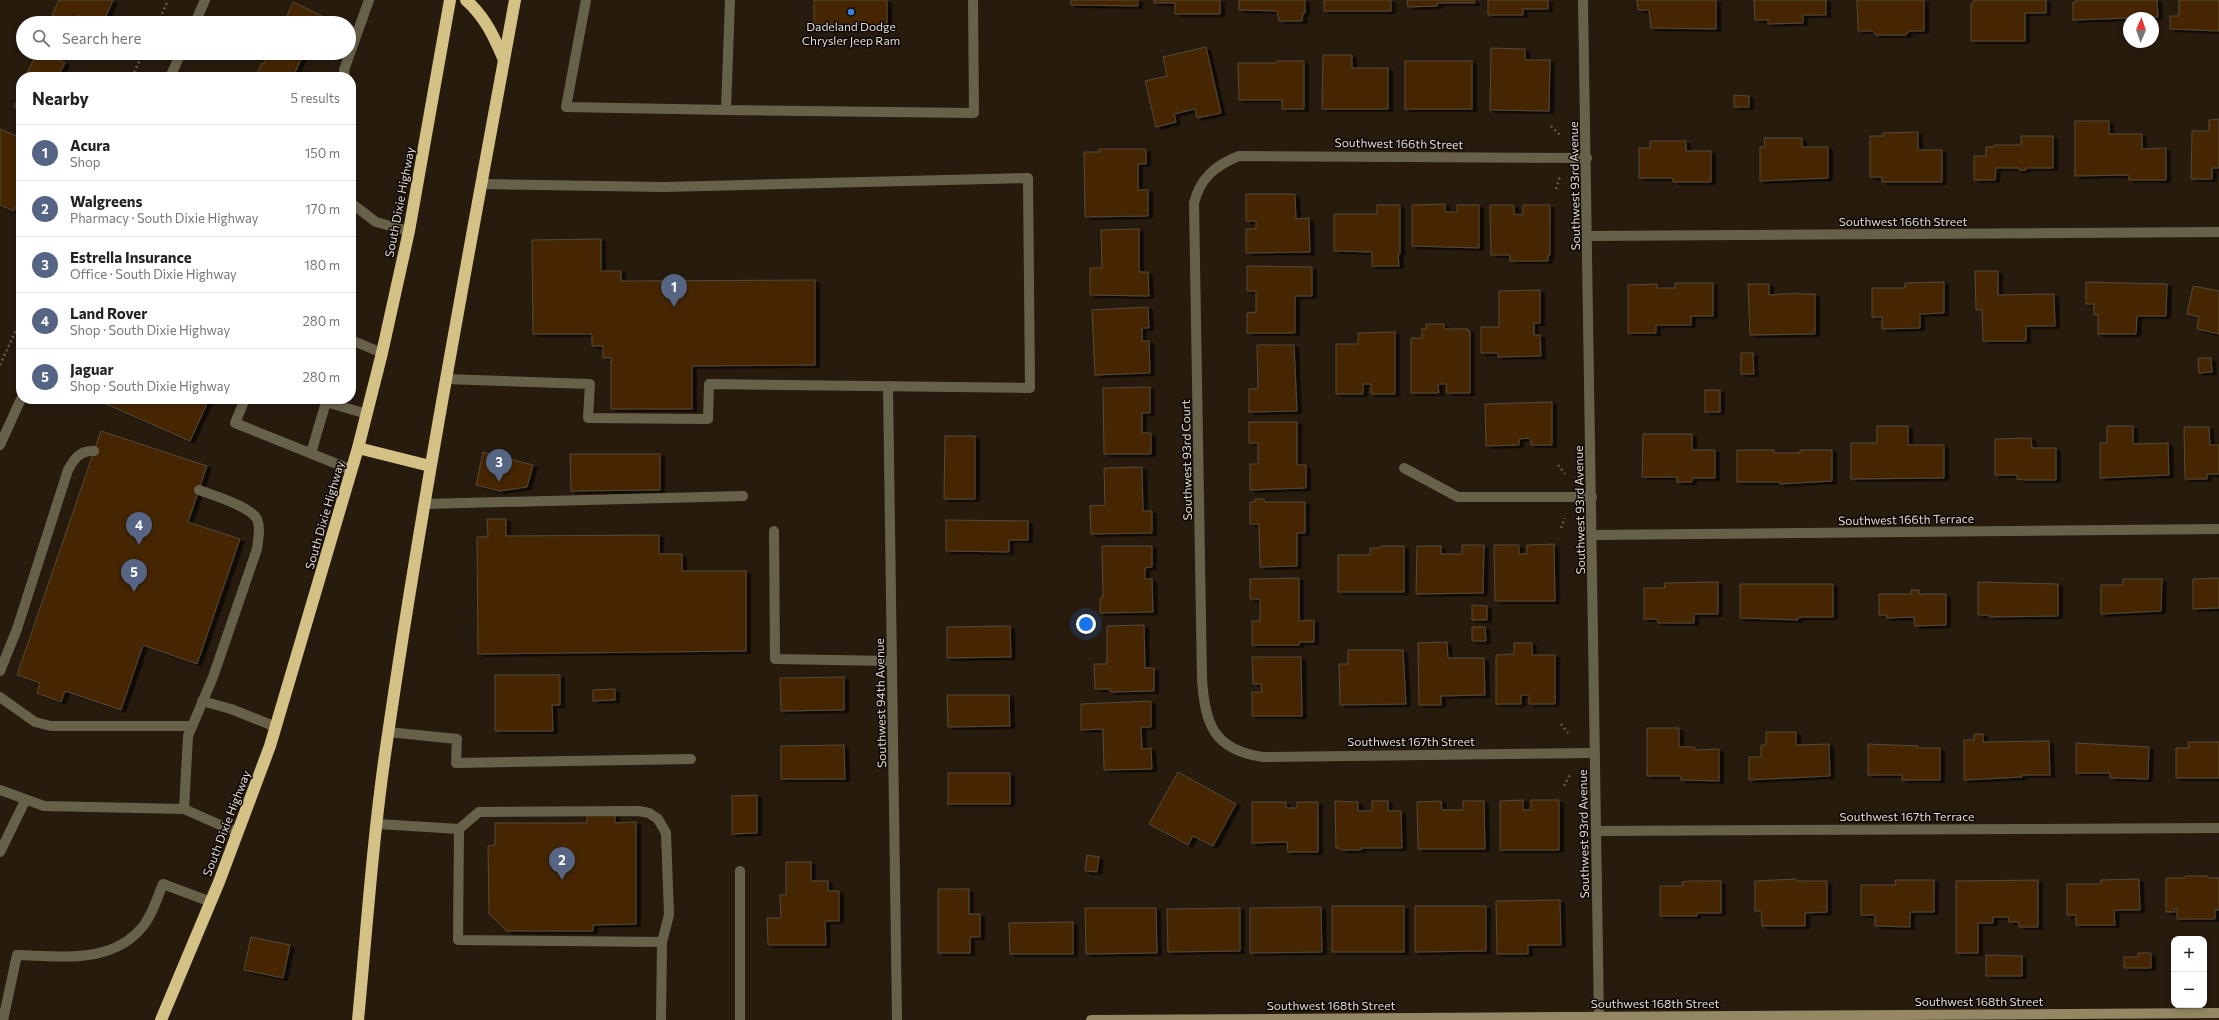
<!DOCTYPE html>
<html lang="en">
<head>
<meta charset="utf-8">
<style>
  body { margin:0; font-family:Commissioner,sans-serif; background:#f2f2f2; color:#222 }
  .controls { position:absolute; right:12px; bottom:12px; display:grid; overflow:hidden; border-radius:8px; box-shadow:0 2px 6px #0003 }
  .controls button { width:36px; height:36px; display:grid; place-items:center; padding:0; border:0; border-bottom:1px solid #e0e0e0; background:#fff; color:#222; font:20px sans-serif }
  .compass { position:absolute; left:2123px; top:12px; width:36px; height:36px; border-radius:50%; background:#fff; box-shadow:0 2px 6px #0003; rotate:2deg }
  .you { position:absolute; left:1086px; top:624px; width:14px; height:14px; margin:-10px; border:3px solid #fff; border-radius:50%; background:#1a73e8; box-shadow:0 0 0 6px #1a73e833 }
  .badge { display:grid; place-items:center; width:26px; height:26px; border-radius:50%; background:#576585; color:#fff; font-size:13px; font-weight:700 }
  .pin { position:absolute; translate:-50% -33px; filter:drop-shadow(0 1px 2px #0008) }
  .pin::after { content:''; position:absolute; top:21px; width:14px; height:12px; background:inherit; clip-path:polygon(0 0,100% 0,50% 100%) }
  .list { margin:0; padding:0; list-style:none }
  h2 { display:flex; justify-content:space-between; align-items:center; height:52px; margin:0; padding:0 16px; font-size:17px }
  h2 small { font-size:13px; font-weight:400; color:#767676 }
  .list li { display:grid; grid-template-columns:26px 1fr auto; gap:12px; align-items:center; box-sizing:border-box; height:56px; padding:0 16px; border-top:1px solid #e0e0e0 }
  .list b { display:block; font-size:15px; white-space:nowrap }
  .list p { margin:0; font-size:13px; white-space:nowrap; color:#767676 }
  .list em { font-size:13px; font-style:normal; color:#767676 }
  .icon { flex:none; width:22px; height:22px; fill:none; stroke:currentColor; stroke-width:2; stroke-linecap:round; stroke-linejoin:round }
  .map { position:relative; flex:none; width:2219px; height:1020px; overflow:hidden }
  .search { position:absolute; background:#fff; box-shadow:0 2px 6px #0003; left:16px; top:16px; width:340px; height:44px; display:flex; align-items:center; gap:10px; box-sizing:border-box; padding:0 14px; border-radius:22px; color:#767676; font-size:15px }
  .panel { position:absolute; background:#fff; box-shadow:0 2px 6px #0003; left:16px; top:72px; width:340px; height:332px; border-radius:16px }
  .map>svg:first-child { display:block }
  .building { fill:#442804; stroke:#56483a; filter:url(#shadow) }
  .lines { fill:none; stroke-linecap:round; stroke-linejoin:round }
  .path { stroke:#64594d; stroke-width:2.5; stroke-dasharray:2 3; stroke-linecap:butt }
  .lane { stroke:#68614a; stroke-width:10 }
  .street { stroke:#68614a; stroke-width:10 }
  .secondary { stroke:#938863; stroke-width:10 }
  .highway { stroke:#d3c186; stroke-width:12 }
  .shop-dot { fill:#3f7fe0; stroke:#0c0703; stroke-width:1.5 }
  .labels { text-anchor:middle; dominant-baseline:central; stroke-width:3; stroke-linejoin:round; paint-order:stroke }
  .poi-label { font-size:12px; fill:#e2dad2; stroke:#0c0703 }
  .street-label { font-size:12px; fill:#e2dad2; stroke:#0c0703 }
</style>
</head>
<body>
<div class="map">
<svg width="2219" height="1020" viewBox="0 0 2219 1020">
  <defs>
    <filter id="shadow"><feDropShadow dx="4.5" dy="2.5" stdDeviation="0" flood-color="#0009"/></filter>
  </defs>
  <rect width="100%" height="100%" fill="#271b0e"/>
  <g class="building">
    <polygon points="59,0 113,0 103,23 94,23 78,15 74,23 70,23 52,15"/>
    <polygon points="814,0 887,0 887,25 814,24"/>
    <polygon points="1071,0 1138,0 1138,6 1071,5"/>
    <polygon points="1154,0 1220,0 1220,14 1175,14 1175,3 1154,3"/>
    <polygon points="1239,0 1305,0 1305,13 1303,13 1302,21 1279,21 1277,11 1239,10"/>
    <rect x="1324" y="0" width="67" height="11"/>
    <polygon points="1407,0 1474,0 1475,3 1437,3 1437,6 1408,7"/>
    <polygon points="1488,0 1548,0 1548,9 1523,9 1523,15 1488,15"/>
    <polygon points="1637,0 1716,0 1716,29 1651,28 1649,10 1638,10"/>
    <polygon points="1754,0 1826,0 1826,15 1803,15 1803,23 1768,24 1768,20 1755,20"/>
    <polygon points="1857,0 1924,0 1924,31 1909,31 1906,35 1876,35 1872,31 1858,31"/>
    <polygon points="1974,0 2046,0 2046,13 2025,13 2025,41 1971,41 1971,4 1974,3"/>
    <polygon points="2076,0 2157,0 2158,17 2073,20 2073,2 2076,2"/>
    <polygon points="2179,0 2219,0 2219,31 2170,29 2170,16 2179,16"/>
    <polygon points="293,2 322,16 318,23 284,23"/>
    <polygon points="1206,47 1221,113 1197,118 1195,109 1174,114 1176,122 1156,127 1145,81 1167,76 1163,57"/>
    <polygon points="1491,48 1525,49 1525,60 1550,60 1549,111 1490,110"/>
    <polygon points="37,53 44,53 65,63 60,73 63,75 63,77 25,77"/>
    <polygon points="269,53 304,53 293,77 255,77 262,63 264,64"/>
    <polygon points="1323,55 1352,55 1352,68 1388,68 1388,109 1322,109"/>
    <polygon points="1277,61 1304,61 1304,109 1282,109 1282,100 1239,100 1238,63 1277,63"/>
    <rect x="1405" y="61" width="67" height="48"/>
    <polygon points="21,92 21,111 14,107"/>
    <polygon points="1734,95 1749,96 1749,107 1734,107"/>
    <polygon points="2219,119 2219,168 2212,168 2212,179 2191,179 2192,131 2209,131 2209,120"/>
    <polygon points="2075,121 2109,121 2109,134 2142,134 2142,149 2166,148 2166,180 2129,180 2129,175 2075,176"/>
    <polygon points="0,129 21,138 21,195 14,211 0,205"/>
    <polygon points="1918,132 1918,150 1942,150 1942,182 1882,182 1882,177 1870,177 1870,136 1883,136 1883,133"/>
    <polygon points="2021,136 2053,136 2053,168 2026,168 2026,170 2019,170 2019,168 1996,168 1995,180 1974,180 1974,156 1986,156 1986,147 1994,147 1994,145 2021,145"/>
    <polygon points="1764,138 1802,138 1802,147 1828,147 1828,178 1760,181 1760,147 1765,147"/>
    <polygon points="1650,141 1686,141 1686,151 1711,151 1711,182 1673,182 1673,178 1639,178 1639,148 1650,148"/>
    <polygon points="1099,149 1146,149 1146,164 1138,164 1138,190 1148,190 1148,216 1085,217 1084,152 1099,152"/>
    <polygon points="1246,194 1295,194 1296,219 1309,218 1310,252 1246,253 1246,229 1256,229 1256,221 1246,221"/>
    <polygon points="1445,204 1445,212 1457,212 1457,205 1479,205 1479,248 1412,246 1412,205"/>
    <polygon points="1377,205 1400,205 1400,254 1398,254 1399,266 1372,266 1372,252 1334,251 1334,214 1377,214"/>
    <polygon points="1490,205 1514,205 1514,214 1523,215 1523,205 1550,205 1550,255 1548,255 1548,261 1510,261 1510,255 1491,255"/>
    <polygon points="1139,229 1139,272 1148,272 1149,296 1090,295 1090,268 1102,268 1101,230"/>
    <polygon points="601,239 601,271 621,271 621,281 815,280 815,365 692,366 692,409 611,409 611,358 603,358 603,346 592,346 592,334 533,334 532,240"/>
    <polygon points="1247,266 1312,267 1312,296 1295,296 1295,333 1247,333 1247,313 1256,312 1256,291 1247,291"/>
    <polygon points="1975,271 1998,271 1998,295 2054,294 2055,326 2026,326 2026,341 1983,341 1982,310 1976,310"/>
    <polygon points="1944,282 1944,313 1920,314 1920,328 1882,329 1882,317 1872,317 1872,288 1905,288 1905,283"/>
    <polygon points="2086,282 2167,284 2166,316 2137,316 2136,334 2098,334 2098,314 2094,315 2094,304 2086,304"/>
    <polygon points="1675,283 1713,283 1713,316 1691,316 1691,325 1656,325 1656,333 1628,333 1628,285 1657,284 1657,288 1675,288"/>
    <polygon points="1748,284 1769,284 1769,295 1799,293 1799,294 1815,294 1815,334 1750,335"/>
    <polygon points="2193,286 2219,291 2219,334 2197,329 2199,317 2187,314"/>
    <polygon points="1540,290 1540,323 1534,323 1534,335 1540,335 1541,356 1498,357 1498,353 1481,353 1481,327 1499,327 1499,291"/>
    <polygon points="1148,307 1149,328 1142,328 1142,341 1149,341 1150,373 1095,375 1092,310"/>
    <polygon points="1426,324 1444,324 1444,329 1468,329 1467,331 1470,331 1470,393 1447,393 1446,384 1438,384 1439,393 1411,393 1411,338 1422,338 1422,328 1426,329"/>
    <polygon points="1395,332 1395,394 1371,394 1371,384 1363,384 1363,394 1336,394 1336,344 1358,344 1358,333"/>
    <polygon points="1257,345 1294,345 1297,411 1249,412 1249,389 1258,389"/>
    <polygon points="1741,353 1753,353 1754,374 1741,374"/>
    <polygon points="2198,358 2211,358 2212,372 2199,373"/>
    <polygon points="1150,387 1150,413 1142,413 1142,433 1151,433 1151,454 1104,454 1103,388"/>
    <rect x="1705" y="390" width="15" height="22"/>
    <polygon points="108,399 209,399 190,441 106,404"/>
    <polygon points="1552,402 1552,445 1531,445 1530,438 1519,439 1519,445 1486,446 1485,404"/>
    <polygon points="1249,422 1297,422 1297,465 1306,465 1306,488 1250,490 1250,464 1258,464 1258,443 1249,443"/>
    <polygon points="1877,426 1908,426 1908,445 1944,445 1944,478 1851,479 1851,443 1877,443"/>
    <polygon points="2107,426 2133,426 2133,444 2168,443 2169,475 2100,478 2100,443 2107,443"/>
    <polygon points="2184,427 2209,427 2210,445 2219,445 2219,474 2207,474 2207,479 2185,479"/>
    <polygon points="101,431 207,466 188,522 240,539 197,664 143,645 121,710 65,691 61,702 37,693 40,683 17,675"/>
    <polygon points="1643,434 1692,434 1692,450 1715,450 1715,478 1692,478 1692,482 1677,482 1677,477 1642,477"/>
    <polygon points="945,436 975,436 975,499 944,499"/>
    <polygon points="2031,438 2032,448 2056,448 2056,480 2024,480 2017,479 2017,475 1995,475 1995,439"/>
    <polygon points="1737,450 1774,450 1774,453 1800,453 1800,450 1832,450 1832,481 1780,484 1780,482 1737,482"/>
    <polygon points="483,452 533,465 527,487 500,491 476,485"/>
    <polygon points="570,454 660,454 660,490 571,491"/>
    <polygon points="1142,467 1143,511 1152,511 1152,533 1091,534 1090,506 1105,505 1104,468"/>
    <polygon points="1255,499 1264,499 1265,502 1305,502 1305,533 1297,533 1297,566 1260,567 1259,524 1250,524 1250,502 1255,502"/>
    <polygon points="487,519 506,519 506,536 659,535 659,554 682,554 682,571 746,571 746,651 478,654 477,537 488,537"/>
    <polygon points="946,520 1028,521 1028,540 1009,540 1009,552 946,551"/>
    <polygon points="1554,544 1555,601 1495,601 1494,545 1519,545 1519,554 1527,554 1527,545"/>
    <polygon points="1462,545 1484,545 1483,593 1416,594 1417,546 1441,546 1441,554 1462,554"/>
    <polygon points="1102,546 1152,546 1152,567 1145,568 1145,579 1152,579 1153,612 1100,613 1100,598 1103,598"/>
    <polygon points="1381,546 1404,546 1404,592 1338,592 1338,555 1370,555 1370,548 1381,548"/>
    <polygon points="1299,578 1299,621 1314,620 1314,642 1300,642 1299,645 1252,645 1252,621 1260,621 1260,599 1250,599 1250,579"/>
    <polygon points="2219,578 2219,608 2193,609 2193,579"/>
    <polygon points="2123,579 2162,579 2161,611 2101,614 2101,585 2123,585"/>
    <polygon points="1718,582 1718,614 1694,614 1694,623 1658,623 1657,619 1644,619 1644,588 1665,588 1664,583"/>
    <polygon points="1978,582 2058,584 2058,616 1989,617 1989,615 1978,615"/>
    <polygon points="1740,584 1833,584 1833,617 1798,617 1798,620 1740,618"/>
    <polygon points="1911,590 1919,590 1919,594 1946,594 1946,625 1915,626 1914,617 1886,618 1886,615 1879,615 1879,594 1912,594"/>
    <polygon points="1472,605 1487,606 1487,620 1472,620"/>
    <polygon points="1144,625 1145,668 1154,668 1154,691 1110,692 1110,689 1095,689 1094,664 1107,664 1107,626"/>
    <polygon points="1010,626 1011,657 947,658 947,627"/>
    <polygon points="1472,627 1485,627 1486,641 1472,641"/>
    <polygon points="1447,642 1448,658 1484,658 1485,695 1441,696 1441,705 1419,705 1418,643"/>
    <polygon points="1514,643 1532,643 1532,655 1555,655 1555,704 1529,704 1529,695 1521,695 1521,704 1496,704 1496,655 1514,654"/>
    <polygon points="1348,650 1403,650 1406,704 1340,705 1339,664 1348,664"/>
    <polygon points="1252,657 1301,657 1302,716 1252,716 1252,692 1262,692 1261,684 1253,684"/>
    <polygon points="495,675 560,675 560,705 552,705 553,731 495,731"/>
    <polygon points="844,677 844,710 781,711 780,678"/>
    <polygon points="615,689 615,700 593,701 593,690"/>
    <polygon points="947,695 1009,695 1010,726 948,727"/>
    <polygon points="1151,701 1151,727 1141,727 1142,749 1151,748 1152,769 1104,770 1103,729 1081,730 1081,704"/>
    <polygon points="1647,728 1679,728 1679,747 1695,747 1695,750 1719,749 1719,781 1681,780 1681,776 1647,776"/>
    <polygon points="1766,732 1796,732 1796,745 1829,744 1830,776 1749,780 1749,757 1761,757 1761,745 1766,745"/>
    <polygon points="1974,734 1983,734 1983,742 2049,741 2050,775 2022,775 2022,777 1964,780 1964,740 1974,740"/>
    <polygon points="2188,742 2219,742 2219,778 2176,778 2176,748 2189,748"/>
    <polygon points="2076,743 2149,747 2148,779 2110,778 2110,773 2076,773"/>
    <polygon points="1868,744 1918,746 1917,748 1940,748 1940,780 1902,780 1902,775 1868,775"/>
    <polygon points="844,745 845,779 781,779 781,746"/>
    <polygon points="1178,772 1236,804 1213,846 1193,836 1188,845 1149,824"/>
    <rect x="948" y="773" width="62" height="31"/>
    <polygon points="757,795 757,833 732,834 732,796"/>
    <polygon points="1523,800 1523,810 1531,810 1531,800 1559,800 1559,850 1500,850 1500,801"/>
    <polygon points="1335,801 1358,802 1358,811 1372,811 1372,801 1388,801 1388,811 1401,811 1402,848 1361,848 1361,850 1341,850 1340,848 1336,848"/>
    <polygon points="1441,801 1442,810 1463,810 1463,801 1484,801 1485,849 1418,849 1417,802"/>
    <polygon points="1252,802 1286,802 1286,808 1297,808 1297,802 1318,802 1318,852 1288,852 1287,842 1252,843"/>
    <polygon points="615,814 615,823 636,822 636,924 593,925 593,931 507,931 489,914 488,846 495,845 495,823 587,823 587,815"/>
    <polygon points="1087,855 1099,857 1097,872 1085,871"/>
    <polygon points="786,862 811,862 811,881 828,881 828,891 839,891 839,921 825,921 826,945 768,945 767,918 781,918 780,895 786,895"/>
    <polygon points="2185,876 2208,876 2208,878 2219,878 2219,910 2215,910 2215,919 2177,919 2177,908 2174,909 2175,912 2166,912 2166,878 2185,878"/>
    <polygon points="1796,879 1796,881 1827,881 1827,912 1805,913 1805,926 1762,926 1761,911 1755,911 1755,881"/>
    <polygon points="2139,879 2140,910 2114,910 2115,925 2076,925 2076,915 2067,915 2067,884 2101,884 2101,880"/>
    <polygon points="1895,880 1934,880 1934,912 1910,912 1910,927 1875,926 1875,915 1861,915 1861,885 1896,885"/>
    <polygon points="2038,880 2038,927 2019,927 2019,922 2009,922 2008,917 1993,917 1993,923 1978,923 1978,953 1956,953 1956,881"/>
    <polygon points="1689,881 1721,881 1721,913 1697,913 1697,916 1660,916 1660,886 1683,886 1682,882"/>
    <polygon points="938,889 969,889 969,914 980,914 980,937 970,937 970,953 938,953"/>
    <polygon points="1560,900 1561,945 1528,945 1528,954 1497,954 1496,901"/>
    <rect x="1332" y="906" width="72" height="46"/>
    <polygon points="1415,906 1486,906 1486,951 1415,952"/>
    <polygon points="1321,907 1322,952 1250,953 1250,908"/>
    <polygon points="1085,908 1156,908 1157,953 1086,954"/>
    <polygon points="1240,908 1240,951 1168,952 1167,909"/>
    <polygon points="1073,922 1073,954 1010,954 1009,923"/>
    <polygon points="251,937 290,945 283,978 244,970"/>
    <polygon points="2138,953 2151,953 2151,968 2124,968 2124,957 2138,957"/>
    <polygon points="1986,955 2022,956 2022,976 1986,976"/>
  </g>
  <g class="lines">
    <g class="path">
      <polyline points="158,23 168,0"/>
      <polyline points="132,77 143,53"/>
      <polyline points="1551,126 1560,135"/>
      <polyline points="1556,189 1560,176"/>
      <polyline points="0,365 21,319"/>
      <polyline points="1558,465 1565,474"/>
      <polyline points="1561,528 1565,518"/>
      <polyline points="1561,724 1568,733"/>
      <polyline points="1564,786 1570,775"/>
    </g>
    <g class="lane">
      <polyline points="586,0 566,107 726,110"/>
      <polyline points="730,0 726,110 974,113 973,0"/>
      <polyline points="195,23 205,0"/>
      <polyline points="170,77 181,53"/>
      <polyline points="345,77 344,70 369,0"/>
      <polyline points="351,108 351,114"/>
      <polyline points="351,203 376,222 409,231"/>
      <polyline points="351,340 382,353"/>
      <polyline points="446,379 590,384 588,418 708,419 709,384 1030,388 1028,178 664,187 481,184"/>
      <polyline points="245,399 235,423 352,470"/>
      <polyline points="326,399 326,402 367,414"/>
      <polyline points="0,445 21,399"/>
      <polyline points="311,453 326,402"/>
      <path d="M199 490C212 495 250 506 257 519 261 528 258 539 257 549L213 677 188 736 184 809 238 833"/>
      <polyline points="424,504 743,496"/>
      <polyline points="774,531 775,659 892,661"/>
      <path d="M0 671 17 629 68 470C74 459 80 450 94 451"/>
      <polyline points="0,697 35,722 51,726 192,726"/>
      <polyline points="202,701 231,709 276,727"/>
      <polyline points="388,732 457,739 456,763 691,759"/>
      <polyline points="0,790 44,806 184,809"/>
      <polyline points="378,824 459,829 458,940 662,942 661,1020"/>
      <polyline points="459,829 479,812 639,811 649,813 658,819 666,833 669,915 662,942"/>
      <polyline points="0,852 25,801"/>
      <polyline points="740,871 740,1020"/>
      <path d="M3 1020 17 955C61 956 113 965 144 925 153 913 157 898 163 884L211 902"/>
    </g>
    <g class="street">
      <polyline points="1583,0 1599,1020"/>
      <path d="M1587 158 1239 156C1216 165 1200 178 1194 203L1202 679C1205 725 1214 750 1263 757L1594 753"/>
      <polyline points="1588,236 2219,232"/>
      <polyline points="888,386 897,1020"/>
      <polyline points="1404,468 1458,497 1592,497"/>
      <polyline points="1593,535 2219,529"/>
      <polyline points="1596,831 2219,828"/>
    </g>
    <polyline class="secondary" points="1091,1020 2219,1013"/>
    <g class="highway">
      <path d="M466 0C486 18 494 37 504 60"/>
      <polyline points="358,448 430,466"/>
      <polyline points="161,1020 219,882 270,746 358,448 382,353 409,231 450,0"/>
      <path d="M358 1020C367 927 373 834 387 741 423 493 470 247 515 0"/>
    </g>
  </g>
  <circle class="shop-dot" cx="851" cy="12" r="4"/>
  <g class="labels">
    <g class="poi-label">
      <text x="851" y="26">Dadeland Dodge<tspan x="851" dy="14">Chrysler Jeep Ram</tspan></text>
    </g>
    <g class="street-label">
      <text transform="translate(1399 143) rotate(1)">Southwest 166th Street</text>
      <text transform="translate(1574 186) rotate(-91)">Southwest 93rd Avenue</text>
      <text transform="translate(399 202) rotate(-79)">South Dixie Highway</text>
      <text x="1903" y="221">Southwest 166th Street</text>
      <text transform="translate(1186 460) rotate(-91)">Southwest 93rd Court</text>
      <text transform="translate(1579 510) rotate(-91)">Southwest 93rd Avenue</text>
      <text transform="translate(324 515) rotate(-74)">South Dixie Highway</text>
      <text transform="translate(1906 519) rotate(-1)">Southwest 166th Terrace</text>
      <text transform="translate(880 703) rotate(-91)">Southwest 94th Avenue</text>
      <text x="1411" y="741">Southwest 167th Street</text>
      <text x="1907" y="816">Southwest 167th Terrace</text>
      <text transform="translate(226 823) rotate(-69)">South Dixie Highway</text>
      <text transform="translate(1583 834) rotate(-91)">Southwest 93rd Avenue</text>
      <text x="1979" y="1001">Southwest 168th Street</text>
      <text x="1655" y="1003">Southwest 168th Street</text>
      <text x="1331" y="1005">Southwest 168th Street</text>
    </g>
  </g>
</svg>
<div class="controls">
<button>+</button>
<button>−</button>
</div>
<svg class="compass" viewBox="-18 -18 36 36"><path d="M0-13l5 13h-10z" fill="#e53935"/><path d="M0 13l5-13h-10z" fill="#767676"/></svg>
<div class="you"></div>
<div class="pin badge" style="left:674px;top:307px">1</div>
<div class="pin badge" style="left:562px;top:880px">2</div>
<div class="pin badge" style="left:499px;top:482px">3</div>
<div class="pin badge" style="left:139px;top:545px">4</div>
<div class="pin badge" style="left:134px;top:592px">5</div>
<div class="search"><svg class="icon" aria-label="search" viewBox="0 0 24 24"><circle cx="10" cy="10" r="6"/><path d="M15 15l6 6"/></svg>Search here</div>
<section class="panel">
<h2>Nearby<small>5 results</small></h2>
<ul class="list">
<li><span class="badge">1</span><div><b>Acura</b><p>Shop</p></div><em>150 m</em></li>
<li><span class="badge">2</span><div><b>Walgreens</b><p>Pharmacy · South Dixie Highway</p></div><em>170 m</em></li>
<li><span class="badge">3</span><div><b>Estrella Insurance</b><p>Office · South Dixie Highway</p></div><em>180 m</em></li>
<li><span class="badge">4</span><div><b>Land Rover</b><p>Shop · South Dixie Highway</p></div><em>280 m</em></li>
<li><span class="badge">5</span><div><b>Jaguar</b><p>Shop · South Dixie Highway</p></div><em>280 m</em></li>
</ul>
</section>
</div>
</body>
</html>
